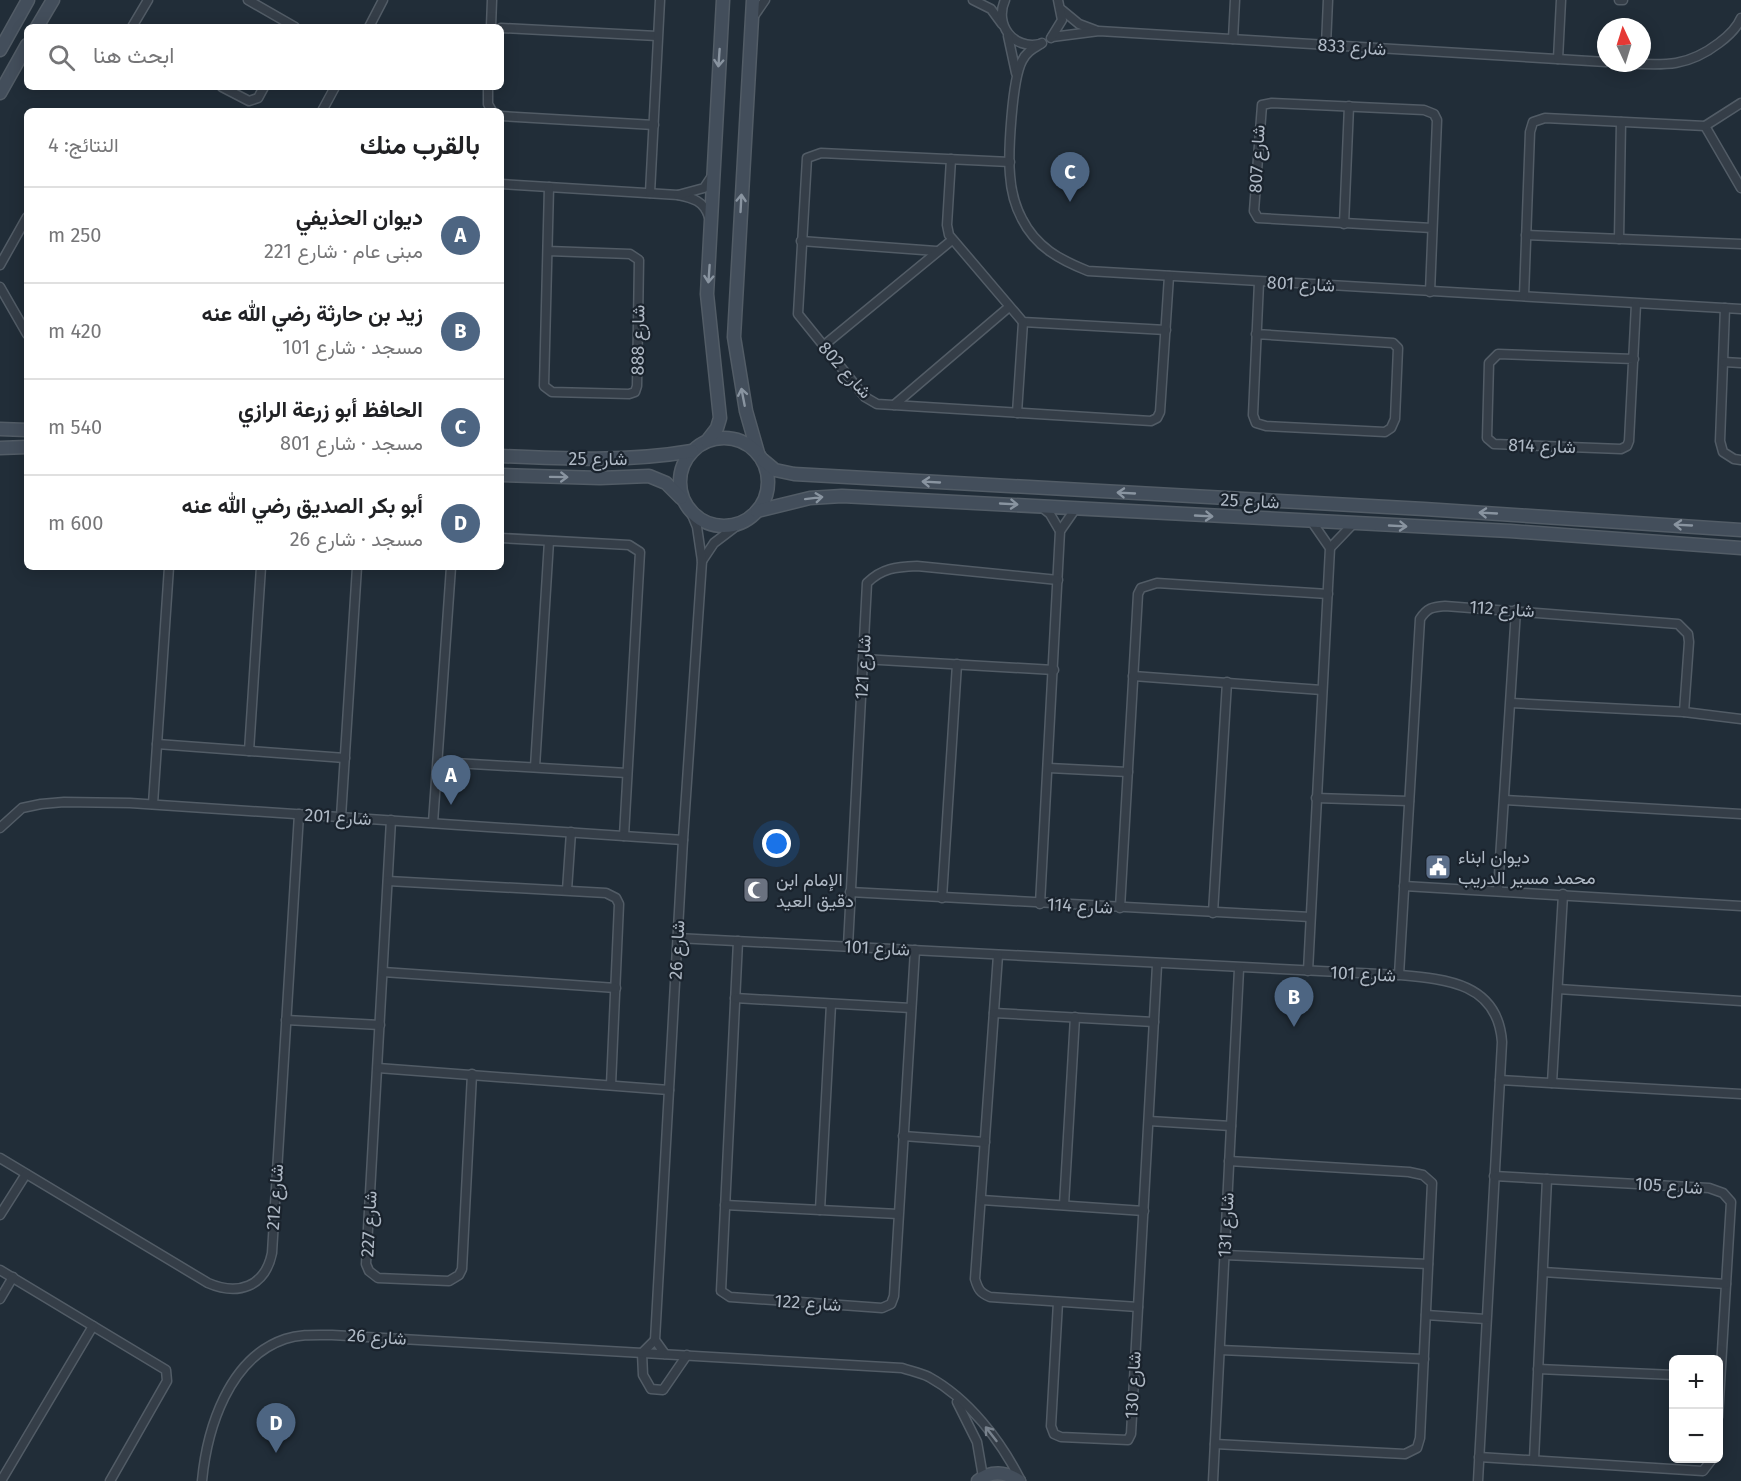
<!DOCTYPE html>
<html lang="ar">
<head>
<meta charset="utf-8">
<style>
  body { margin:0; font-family:"Fira Sans",Vazirmatn,sans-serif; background:#f2f2f2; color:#202124; direction:rtl }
  .controls { position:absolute; right:18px; bottom:18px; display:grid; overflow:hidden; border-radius:9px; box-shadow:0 3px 15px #0003 }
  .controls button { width:54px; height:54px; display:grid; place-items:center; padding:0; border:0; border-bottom:2px solid #e0e0e0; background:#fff; color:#202124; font:30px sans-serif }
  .compass { position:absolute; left:1597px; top:18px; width:54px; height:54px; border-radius:50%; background:#fff; box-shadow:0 3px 15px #0003; rotate:356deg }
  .you { position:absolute; left:777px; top:844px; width:21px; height:21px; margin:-15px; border:4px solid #fff; border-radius:50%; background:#1a73e8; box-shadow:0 0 0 9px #1a73e833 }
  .badge { display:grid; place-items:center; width:39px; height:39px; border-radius:50%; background:#4d6582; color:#fff; font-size:20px; font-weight:700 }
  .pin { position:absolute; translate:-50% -50px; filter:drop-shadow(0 2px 3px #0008) }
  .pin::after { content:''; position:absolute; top:32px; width:21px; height:18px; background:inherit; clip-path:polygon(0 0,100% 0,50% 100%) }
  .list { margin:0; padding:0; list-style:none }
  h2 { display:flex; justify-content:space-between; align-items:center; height:78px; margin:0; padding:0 24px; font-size:26px }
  h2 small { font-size:20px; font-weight:400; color:#757577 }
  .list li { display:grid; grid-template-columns:39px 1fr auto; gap:18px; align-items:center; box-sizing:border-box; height:96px; padding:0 24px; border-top:2px solid #e0e0e0 }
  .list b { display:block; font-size:22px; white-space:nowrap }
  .list p { margin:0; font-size:20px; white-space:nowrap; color:#757577 }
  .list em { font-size:20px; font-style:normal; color:#757577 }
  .icon { flex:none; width:33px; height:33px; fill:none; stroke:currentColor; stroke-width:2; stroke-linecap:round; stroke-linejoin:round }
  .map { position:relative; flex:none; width:1741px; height:1481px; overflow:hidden; direction:ltr }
  .search { position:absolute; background:#fff; box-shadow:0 3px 15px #0003; left:24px; top:24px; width:480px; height:66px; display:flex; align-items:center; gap:15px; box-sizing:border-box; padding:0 21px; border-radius:9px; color:#757577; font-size:22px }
  .panel { position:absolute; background:#fff; box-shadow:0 3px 15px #0003; left:24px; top:108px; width:480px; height:462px; border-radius:9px; direction:rtl }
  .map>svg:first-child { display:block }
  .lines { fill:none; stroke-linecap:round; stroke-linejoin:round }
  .street-casing { stroke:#525c66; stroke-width:11 }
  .secondary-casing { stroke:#525c66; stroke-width:15 }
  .street { stroke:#353e48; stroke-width:8 }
  .secondary { stroke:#434e5b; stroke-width:12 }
  .oneway { stroke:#8994a0 }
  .oneway2 { stroke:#78828d }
  .labels { text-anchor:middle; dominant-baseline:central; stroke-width:4.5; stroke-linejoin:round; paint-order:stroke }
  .street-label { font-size:18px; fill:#afb9c5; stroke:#1a232d }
  .poi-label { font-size:18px; fill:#afb9c5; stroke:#1a232d; text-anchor:start }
</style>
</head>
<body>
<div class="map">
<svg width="1741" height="1481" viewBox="0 0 1741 1481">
  <rect width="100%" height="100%" fill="#212d38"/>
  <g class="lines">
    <defs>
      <g id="street">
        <polyline points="248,0 295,27"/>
        <polyline points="973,0 991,9 1002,24"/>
        <path d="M1005 0C994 24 1013 50 1040 44"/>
        <polyline points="1619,0 1623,0"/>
        <polyline points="1062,10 1079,24 1095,30"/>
        <polyline points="754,16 765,0"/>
        <polyline points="132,27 148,0"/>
        <polyline points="369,27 383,0"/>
        <polyline points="491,27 492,0"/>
        <polyline points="501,28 657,36"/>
        <polyline points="1008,36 1016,73"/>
        <polyline points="1052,37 1099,31 1606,62"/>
        <polyline points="1051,38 1062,20 1058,0"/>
        <polyline points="1233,39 1235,0"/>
        <path d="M1042 43C1034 48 1026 52 1022 61 1012 80 1008 153 1010 175 1011 190 1015 206 1022 219 1036 247 1060 260 1088 271L1741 309"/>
        <polyline points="1326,45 1328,0"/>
        <polyline points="1558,59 1561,0"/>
        <path d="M1620 63C1661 65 1685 69 1719 43 1727 37 1737 28 1741 18"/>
        <polyline points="222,87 249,101 258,98 264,87"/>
        <polyline points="488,87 488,104 492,111"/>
        <polyline points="322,111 335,87"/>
        <polyline points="501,116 654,125"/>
        <polyline points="1705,126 1741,188"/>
        <polyline points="951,159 947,225 949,235 1023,322 1166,330"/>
        <polyline points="1010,162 821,153 807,158 798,314 865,397 877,404 1151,421 1157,418 1160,412 1169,276"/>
        <path d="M501 184 678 195C693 198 704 201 709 217"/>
        <polyline points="650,193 660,0"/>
        <polyline points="678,195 704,188 712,176"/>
        <polyline points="1344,224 1349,106"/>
        <polyline points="1526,235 1741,244"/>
        <polyline points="1619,239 1621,122"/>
        <polyline points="801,241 936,251"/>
        <polyline points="548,251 630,254 639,260 637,386 635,392 629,394 552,392 544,386 549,187"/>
        <polyline points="0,265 27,217"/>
        <polyline points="0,287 27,334"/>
        <polyline points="1430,292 1437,120 1434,114 1424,110 1272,103 1262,105 1254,211 1258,218 1432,228"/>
        <polyline points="1524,296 1530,132 1533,122 1545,118 1705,126 1741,103"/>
        <polyline points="1725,308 1720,441 1723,452 1734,459 1741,460"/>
        <polyline points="1256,334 1393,343 1398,348 1395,419 1391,428 1385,432 1266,426 1256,423 1253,415 1259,282"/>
        <polyline points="823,346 952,240"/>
        <polyline points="1634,359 1498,354 1489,363 1487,438 1494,444 1621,449 1627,446 1629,441 1636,304"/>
        <polyline points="1724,362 1741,363"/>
        <polyline points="894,405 1009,307"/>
        <polyline points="1017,413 1023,322"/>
        <polyline points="1040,506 1050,514 1060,531"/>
        <polyline points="501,538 629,545 640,552 624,836"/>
        <polyline points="1330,548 1353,524"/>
        <polyline points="702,561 714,543 739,524"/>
        <polyline points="863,659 1054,670"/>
        <polyline points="1133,676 1322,690"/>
        <polyline points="1511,703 1684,712 1741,719"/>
        <polyline points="157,744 345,758"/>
        <polyline points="249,751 261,567"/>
        <polyline points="438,762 627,773"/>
        <polyline points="535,767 549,541"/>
        <polyline points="1049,768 1128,772"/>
        <polyline points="1316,798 1409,801"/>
        <polyline points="1505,800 1741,814"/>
        <polyline points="153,804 169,567"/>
        <polyline points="341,817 357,567"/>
        <polyline points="391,820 366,1264 369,1271 378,1278 449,1281 459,1275 462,1269 472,1074"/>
        <polyline points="433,823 451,567"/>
        <polyline points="0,828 22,808 41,804 64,802 130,803 683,840"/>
        <polyline points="388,881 606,893 616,898 619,904 611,1085"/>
        <polyline points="1404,886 1741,906"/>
        <polyline points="567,890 571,832"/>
        <polyline points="1498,890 1516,610"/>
        <polyline points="850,892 1310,917"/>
        <polyline points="942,898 957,664"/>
        <polyline points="1040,904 1060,531 1076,508"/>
        <polyline points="1120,908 1138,594 1141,588 1157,583 1328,594"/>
        <polyline points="1213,913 1227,682"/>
        <path d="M677 938 1399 975C1446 979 1498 983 1502 1042L1478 1481"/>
        <polyline points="738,941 721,1291 730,1297 882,1308 891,1304 894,1296 915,950"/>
        <path d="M848 946 867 583C882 568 896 567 917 566L1058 580"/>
        <path d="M998 955 975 1279C978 1289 980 1293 990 1297L1138 1307"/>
        <polyline points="1308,971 1330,548 1312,522"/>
        <polyline points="383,972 616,988"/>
        <path d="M1399 975 1420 619C1427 608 1432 607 1445 606L1678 624 1688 634 1689 642 1684 712"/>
        <polyline points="1558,989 1741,1001"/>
        <polyline points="735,998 911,1008"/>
        <polyline points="994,1013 1154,1022"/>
        <polyline points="286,1020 380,1025"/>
        <polyline points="378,1068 669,1090"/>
        <polyline points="1500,1080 1741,1094"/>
        <polyline points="1552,1083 1563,894"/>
        <polyline points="1149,1121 1231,1126"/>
        <polyline points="903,1136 985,1142"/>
        <path d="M0 1158 208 1283C238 1296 265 1287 272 1253L299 814"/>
        <polyline points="1494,1176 1709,1188 1723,1193 1731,1202 1718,1417"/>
        <polyline points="982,1200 1144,1211"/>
        <polyline points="725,1205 898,1214"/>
        <polyline points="1064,1205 1075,1017"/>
        <polyline points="820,1210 831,1004"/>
        <polyline points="0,1215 26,1174"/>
        <polyline points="1224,1255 1428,1264"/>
        <polyline points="0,1270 166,1370 167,1381 110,1481"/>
        <polyline points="1543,1272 1726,1284"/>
        <polyline points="0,1299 13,1277"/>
        <polyline points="1058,1302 1051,1426 1054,1434 1061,1437 1128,1440 1131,1434 1157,965"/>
        <polyline points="1426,1315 1486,1319"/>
        <polyline points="655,1340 642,1353 643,1375 651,1389 663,1390 687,1355"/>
        <polyline points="1220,1350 1424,1359"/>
        <polyline points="665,1354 655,1340 683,840 702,561 697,527 690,510"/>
        <polyline points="1538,1369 1674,1375"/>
        <polyline points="957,1402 977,1442 983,1477"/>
        <polyline points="1215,1444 1405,1454 1417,1448 1420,1438 1432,1183 1423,1175 1409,1172 1229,1161"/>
        <polyline points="1479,1457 1703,1471 1713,1458"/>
        <polyline points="1534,1460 1547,1179"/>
        <polyline points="1,1481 93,1326"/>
        <path d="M202 1481C207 1428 229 1358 285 1339 300 1334 316 1335 332 1335L902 1368C911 1371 921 1373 929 1377 969 1399 1001 1441 1021 1481"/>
        <polyline points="1213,1481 1239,969"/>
      </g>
      <g id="secondary">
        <polyline points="753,0 734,337 746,411 758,453"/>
        <polyline points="37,27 53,0"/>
        <polyline points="0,50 28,0"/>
        <polyline points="0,93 27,45"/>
        <polyline points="0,429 27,430"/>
        <circle cx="724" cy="482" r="44"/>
        <polyline points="707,441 717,428 720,418 707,294 723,0"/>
        <polyline points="0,448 27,447"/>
        <path d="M501 456C564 459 629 462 692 451"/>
        <polyline points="763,460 775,470 794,474 1424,509 1741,530"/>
        <polyline points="501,475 600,478 649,476 666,483 681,498"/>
        <polyline points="757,511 810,498 842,496 1510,531 1741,548"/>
        <path d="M978 1481C991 1470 1006 1472 1019 1481"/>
      </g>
    </defs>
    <use href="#street" class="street-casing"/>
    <use href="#secondary" class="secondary-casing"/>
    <use href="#street" class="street"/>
    <use href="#secondary" class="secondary"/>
  </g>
  <defs><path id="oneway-shaft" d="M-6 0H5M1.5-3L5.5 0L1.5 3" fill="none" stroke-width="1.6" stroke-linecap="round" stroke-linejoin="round" transform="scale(1.5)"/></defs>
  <g class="oneway">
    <use href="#oneway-shaft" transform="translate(719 58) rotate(94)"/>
    <use href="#oneway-shaft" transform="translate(741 203) rotate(-87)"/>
    <use href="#oneway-shaft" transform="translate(709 274) rotate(94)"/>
    <use href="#oneway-shaft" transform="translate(743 397) rotate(-101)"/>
    <use href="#oneway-shaft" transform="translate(559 477) rotate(1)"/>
    <use href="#oneway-shaft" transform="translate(931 482) rotate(-177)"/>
    <use href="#oneway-shaft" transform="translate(1126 493) rotate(-177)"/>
    <use href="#oneway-shaft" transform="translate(814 498) rotate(-7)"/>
    <use href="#oneway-shaft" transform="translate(1009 504) rotate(3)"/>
    <use href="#oneway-shaft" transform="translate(1488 513) rotate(-177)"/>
    <use href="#oneway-shaft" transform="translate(1204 516) rotate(3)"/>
    <use href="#oneway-shaft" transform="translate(1683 525) rotate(-177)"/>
    <use href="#oneway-shaft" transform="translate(1398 526) rotate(3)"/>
  </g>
  <use class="oneway2" href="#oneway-shaft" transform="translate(991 1434) rotate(-128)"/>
  <defs>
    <symbol id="civic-square" viewBox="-11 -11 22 22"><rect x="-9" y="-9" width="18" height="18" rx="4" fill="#5c6f8a" stroke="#1a232d"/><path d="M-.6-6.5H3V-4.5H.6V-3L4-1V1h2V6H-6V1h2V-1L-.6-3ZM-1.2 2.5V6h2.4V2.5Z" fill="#fff"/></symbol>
    <symbol id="mosque-square" viewBox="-11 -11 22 22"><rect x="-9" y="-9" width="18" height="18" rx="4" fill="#6b7280" stroke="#1a232d"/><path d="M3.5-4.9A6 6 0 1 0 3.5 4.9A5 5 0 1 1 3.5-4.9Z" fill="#fff"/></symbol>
  </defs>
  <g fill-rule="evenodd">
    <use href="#civic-square" x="1423" y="852" width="30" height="30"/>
    <use href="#mosque-square" x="741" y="875" width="30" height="30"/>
  </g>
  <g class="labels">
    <g class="street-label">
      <text transform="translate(1352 47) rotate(4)">شارع 833</text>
      <text transform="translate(1257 159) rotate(-87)">شارع 807</text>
      <text transform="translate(1301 284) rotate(3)">شارع 801</text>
      <text transform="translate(638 340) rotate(-89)">شارع 888</text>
      <text transform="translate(845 370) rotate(48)">شارع 802</text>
      <text transform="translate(1542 446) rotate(2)">شارع 814</text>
      <text x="598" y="459">شارع 25</text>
      <text transform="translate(1250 501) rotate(3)">شارع 25</text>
      <text transform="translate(1502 609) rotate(4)">شارع 112</text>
      <text transform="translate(863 667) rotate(-87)">شارع 121</text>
      <text transform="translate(338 817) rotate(4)">شارع 201</text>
      <text transform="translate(1080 906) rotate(3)">شارع 114</text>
      <text transform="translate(877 948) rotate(3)">شارع 101</text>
      <text transform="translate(677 950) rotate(-87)">شارع 26</text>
      <text transform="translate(1363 974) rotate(3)">شارع 101</text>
      <text transform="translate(1669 1186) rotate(4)">شارع 105</text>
      <text transform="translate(275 1197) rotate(-86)">شارع 212</text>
      <text transform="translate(369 1224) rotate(-87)">شارع 227</text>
      <text transform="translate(1226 1225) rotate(-87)">شارع 131</text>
      <text transform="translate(808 1303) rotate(4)">شارع 122</text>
      <text transform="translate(377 1337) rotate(4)">شارع 26</text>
      <text transform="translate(1133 1385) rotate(-87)">شارع 130</text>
    </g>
    <g class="poi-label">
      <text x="1458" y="857">ديوان ابناء<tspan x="1458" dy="21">محمد مسير الدريب</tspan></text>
      <text x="776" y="880">الإمام ابن<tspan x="776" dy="21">دقيق العيد</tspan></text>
    </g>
  </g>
</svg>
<div class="controls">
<button>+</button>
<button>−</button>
</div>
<svg class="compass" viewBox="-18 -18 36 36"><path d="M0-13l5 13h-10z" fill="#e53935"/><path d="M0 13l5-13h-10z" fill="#757577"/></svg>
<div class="you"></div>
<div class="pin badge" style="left:451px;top:805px">A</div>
<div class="pin badge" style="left:1294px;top:1027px">B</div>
<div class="pin badge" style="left:1070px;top:202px">C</div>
<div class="pin badge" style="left:276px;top:1453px">D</div>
<div class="search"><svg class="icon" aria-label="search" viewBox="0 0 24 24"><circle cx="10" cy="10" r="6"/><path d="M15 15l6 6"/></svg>ابحث هنا</div>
<section class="panel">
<h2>بالقرب منك<small>النتائج: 4</small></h2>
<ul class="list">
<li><span class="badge">A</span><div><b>ديوان الحذيفي</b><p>مبنى عام · شارع 221</p></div><em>250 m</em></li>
<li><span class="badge">B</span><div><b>زيد بن حارثة رضي الله عنه</b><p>مسجد · شارع 101</p></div><em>420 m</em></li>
<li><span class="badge">C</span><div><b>الحافظ أبو زرعة الرازي</b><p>مسجد · شارع 801</p></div><em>540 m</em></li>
<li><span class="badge">D</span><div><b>أبو بكر الصديق رضي الله عنه</b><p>مسجد · شارع 26</p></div><em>600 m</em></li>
</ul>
</section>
</div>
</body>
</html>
